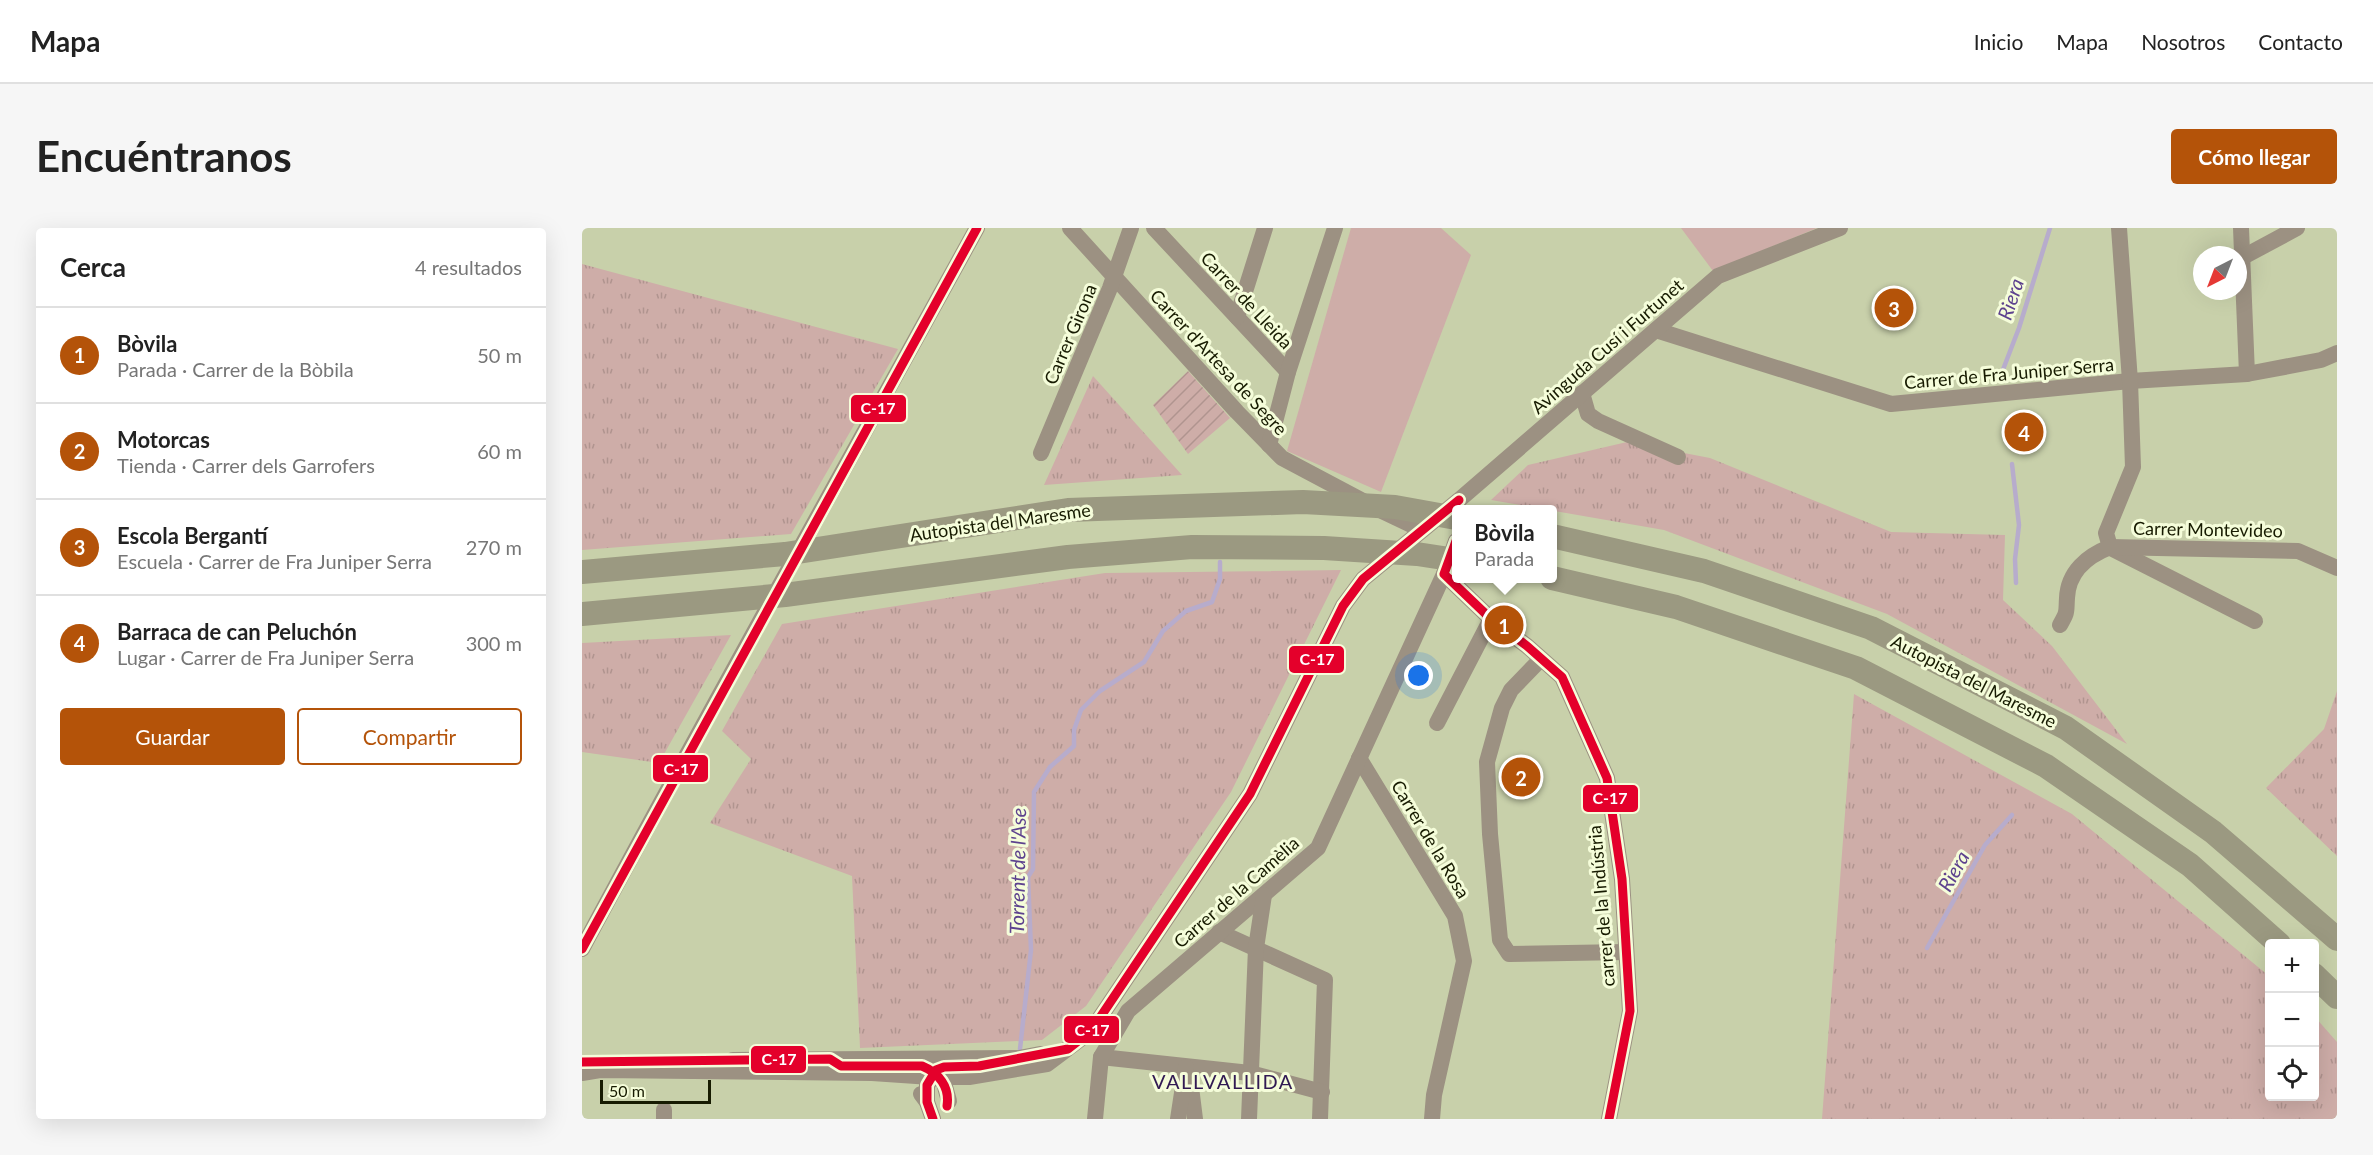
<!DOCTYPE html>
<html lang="es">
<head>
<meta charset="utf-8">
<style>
  body { margin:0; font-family:Lato,sans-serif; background:#f6f6f6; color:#222 }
  .controls { position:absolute; right:18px; bottom:18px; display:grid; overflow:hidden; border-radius:6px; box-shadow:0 6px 24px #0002 }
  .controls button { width:54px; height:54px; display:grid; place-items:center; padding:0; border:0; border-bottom:2px solid #e0e0e0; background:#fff; color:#222; font:30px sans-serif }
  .compass { position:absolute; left:1611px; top:18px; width:54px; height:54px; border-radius:50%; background:#fff; box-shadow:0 6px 24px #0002; rotate:222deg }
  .scale { position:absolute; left:18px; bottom:15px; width:111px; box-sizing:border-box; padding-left:6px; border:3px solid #171b01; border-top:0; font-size:16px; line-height:21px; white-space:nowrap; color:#171b01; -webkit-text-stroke:4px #f5fdda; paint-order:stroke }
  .you { position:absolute; left:837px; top:448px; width:21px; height:21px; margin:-15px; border:4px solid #fff; border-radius:50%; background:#1a73e8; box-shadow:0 0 0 9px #1a73e833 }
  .badge { display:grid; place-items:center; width:39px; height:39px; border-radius:50%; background:#b45309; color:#fff; font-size:20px; font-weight:700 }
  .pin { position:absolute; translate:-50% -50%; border:3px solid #fff; box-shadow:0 2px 6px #0006 }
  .popup { position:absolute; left:870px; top:277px; width:105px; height:78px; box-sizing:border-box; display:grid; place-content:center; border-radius:6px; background:#fff; filter:drop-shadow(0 2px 4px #0005); font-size:20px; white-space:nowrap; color:#767676 }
  .popup b { font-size:22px; color:#222 }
  .popup::after { content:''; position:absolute; left:50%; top:100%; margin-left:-12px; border:12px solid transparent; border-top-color:#fff }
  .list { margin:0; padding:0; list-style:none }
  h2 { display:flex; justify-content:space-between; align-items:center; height:78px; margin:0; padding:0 24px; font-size:26px }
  h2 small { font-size:20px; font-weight:400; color:#767676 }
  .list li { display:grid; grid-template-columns:39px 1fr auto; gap:18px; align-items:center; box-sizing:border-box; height:96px; padding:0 24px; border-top:2px solid #e0e0e0 }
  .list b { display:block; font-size:22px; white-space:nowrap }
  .list p { margin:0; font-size:20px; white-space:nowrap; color:#767676 }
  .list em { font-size:20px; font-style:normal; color:#767676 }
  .actions { display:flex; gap:12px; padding:18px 24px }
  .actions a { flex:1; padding:14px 0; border:2px solid #b45309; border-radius:6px; text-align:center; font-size:21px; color:#b45309 }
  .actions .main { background:#b45309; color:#fff }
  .icon { flex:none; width:33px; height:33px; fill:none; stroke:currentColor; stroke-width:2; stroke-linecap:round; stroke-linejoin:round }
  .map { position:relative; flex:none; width:1755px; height:891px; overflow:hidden; border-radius:6px }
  header { display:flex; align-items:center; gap:36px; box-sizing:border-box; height:84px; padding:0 30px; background:#fff; border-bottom:2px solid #e0e0e0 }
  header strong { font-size:28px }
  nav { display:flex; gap:33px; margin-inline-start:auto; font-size:21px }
  .intro { display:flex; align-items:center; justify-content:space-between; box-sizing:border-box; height:144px; padding:0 36px }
  h1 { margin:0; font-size:42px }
  .button { padding:15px 27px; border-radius:6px; background:#b45309; color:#fff; font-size:21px; font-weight:700 }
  main { display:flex; gap:36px; padding:0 36px }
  aside { flex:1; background:#fff; border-radius:6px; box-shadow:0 6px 24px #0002 }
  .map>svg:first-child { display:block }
  .grass { fill:url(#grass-tufts) }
  .park { fill:#ceada8 }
  .garden { fill:url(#garden-furrows) }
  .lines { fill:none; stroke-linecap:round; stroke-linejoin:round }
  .stream { stroke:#b7accc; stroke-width:4.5 }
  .minor { stroke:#9c9182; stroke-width:16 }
  .highway { stroke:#9b9981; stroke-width:24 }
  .bus-1-casing { stroke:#f5fdda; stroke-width:14 }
  .bus-1 { stroke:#e4002b; stroke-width:9 }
  .labels { text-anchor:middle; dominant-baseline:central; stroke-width:6; stroke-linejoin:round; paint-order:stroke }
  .street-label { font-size:18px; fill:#171b01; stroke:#f5fdda }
  .water-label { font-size:20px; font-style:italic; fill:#5d428e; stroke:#f5fdda }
  .neighbourhood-label { font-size:20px; letter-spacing:1.5px; fill:#311a53; stroke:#f5fdda }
  .line-badge { stroke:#f5fdda; stroke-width:2 }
  .badge-label { font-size:16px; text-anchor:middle; font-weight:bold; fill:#fff }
</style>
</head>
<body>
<header>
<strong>Mapa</strong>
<nav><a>Inicio</a><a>Mapa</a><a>Nosotros</a><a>Contacto</a></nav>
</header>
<div class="intro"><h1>Encuéntranos</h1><a class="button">Cómo llegar</a></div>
<main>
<aside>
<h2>Cerca<small>4 resultados</small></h2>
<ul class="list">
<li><span class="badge">1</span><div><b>Bòvila</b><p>Parada · Carrer de la Bòbila</p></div><em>50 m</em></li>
<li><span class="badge">2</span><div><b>Motorcas</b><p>Tienda · Carrer dels Garrofers</p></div><em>60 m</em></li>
<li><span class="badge">3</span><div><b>Escola Bergantí</b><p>Escuela · Carrer de Fra Juniper Serra</p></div><em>270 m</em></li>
<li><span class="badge">4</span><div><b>Barraca de can Peluchón</b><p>Lugar · Carrer de Fra Juniper Serra</p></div><em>300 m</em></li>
</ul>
<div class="actions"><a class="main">Guardar</a><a>Compartir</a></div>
</aside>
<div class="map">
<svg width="1755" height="891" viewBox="0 0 1755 891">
  <defs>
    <pattern id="grass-tufts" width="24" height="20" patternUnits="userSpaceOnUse" patternTransform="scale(1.5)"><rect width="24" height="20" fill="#ceada8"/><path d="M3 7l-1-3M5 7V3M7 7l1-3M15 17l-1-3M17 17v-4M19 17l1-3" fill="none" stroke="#b0948f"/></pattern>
    <pattern id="garden-furrows" width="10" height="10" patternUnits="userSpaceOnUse" patternTransform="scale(1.5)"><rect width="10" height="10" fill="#ceada8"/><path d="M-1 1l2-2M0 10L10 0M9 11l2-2" fill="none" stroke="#b0948f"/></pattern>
  </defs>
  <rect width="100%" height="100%" fill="#c8d0aa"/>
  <g class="grass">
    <polygon points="0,36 316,121 209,306 0,322"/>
    <polygon points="511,148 600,247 462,257"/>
    <polygon points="1045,214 1128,230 1309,304 1423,307 1421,372 1470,418 1545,516 1305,386 1082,302 909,272 946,237"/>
    <polygon points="759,342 649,564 504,778 460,812 278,820 270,648 128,595 169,531 140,503 200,396 523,345"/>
    <polygon points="149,407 77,535 0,524 0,415"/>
    <polygon points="1755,463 1755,628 1684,560 1742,501"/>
    <polygon points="1272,466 1490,586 1687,748 1688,868 1732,868 1733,789 1755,814 1755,891 1240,891"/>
  </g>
  <g class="park">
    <polygon points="769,0 859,0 889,27 799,264 705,223"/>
    <polygon points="1099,0 1235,0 1131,43"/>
  </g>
  <polygon class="garden" points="606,143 648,190 606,226 571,177"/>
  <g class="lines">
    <g class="stream">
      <polyline points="1417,152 1437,100 1468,0"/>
      <polyline points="1430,236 1437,297 1433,331 1434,355"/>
      <polyline points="1345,720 1403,617 1430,587"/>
      <polyline points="438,821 449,722 446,649 451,641 452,564 468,539 492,518 492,502 499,482 518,463 562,434 581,403 604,383 630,374 638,351 638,334"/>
    </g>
    <g class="minor">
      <polyline points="488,0 655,184 700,230 800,283 840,302"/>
      <polyline points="572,0 706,144"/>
      <polyline points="1659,0 1665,146"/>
      <polyline points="1661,29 1715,0"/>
      <polyline points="655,89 683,0"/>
      <polyline points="1074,102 1309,176 1548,153 1665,146 1739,132 1755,125"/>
      <polyline points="1000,165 1006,186 1016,193 1096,229"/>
      <polyline points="687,217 706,144 753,0"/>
      <polyline points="459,225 528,60 549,0"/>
      <polyline points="874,313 862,346 909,391 945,418 980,449 1025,550 1040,651 1048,783 1027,891"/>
      <polyline points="1528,319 1524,305 1551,239 1548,153 1537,0"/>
      <polyline points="1531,321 1673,393"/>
      <path d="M1478 397C1486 383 1484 385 1485 370 1486 344 1505 328 1528 319L1716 323 1755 340"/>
      <polyline points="959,431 929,462 920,480 905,534 908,606 918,712 927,726 1044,724"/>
      <polyline points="855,495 909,391"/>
      <polyline points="777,530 873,688 882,733 852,867 850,891"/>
      <polyline points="637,704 743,752 738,891"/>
      <path d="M0 721C129 479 263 240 395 0"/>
      <polyline points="519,829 668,845 740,864"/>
      <polyline points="151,832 437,830 458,826"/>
      <polyline points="351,842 362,855 367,873"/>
      <polyline points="0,845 18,842 290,845 349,849 387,849 465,836 509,803 668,566 761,378 781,351 877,272 1136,48 1258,0"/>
      <polyline points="602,852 609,859 613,891"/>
      <polyline points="339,866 345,874 351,891"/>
      <polyline points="345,874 345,857 355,842"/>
      <polyline points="82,882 82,891"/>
      <polyline points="513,891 519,829 546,783 736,620 862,346"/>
      <polyline points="596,891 604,839"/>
      <polyline points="667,891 674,720 682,667"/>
    </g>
    <g class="highway">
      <polyline points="970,308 1122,343 1289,400 1484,500 1631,604 1755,711"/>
      <polyline points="0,344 203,326 486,282 721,274 813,279 874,290"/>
      <polyline points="970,350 1094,379 1274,440 1464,538 1608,637 1697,716"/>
      <polyline points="0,386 203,367 486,329 610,319 742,320 835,326 874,332"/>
      <polyline points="1732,747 1755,769"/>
    </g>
    <defs>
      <g id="bus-1">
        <polyline points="874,313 862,346 909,391 945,418 980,449 1025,550 1040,651 1048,783 1027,891"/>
        <polyline points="0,721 395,0"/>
        <path d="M0 834 248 831 259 838H340C357 845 368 859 365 878"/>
        <polyline points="351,891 345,874 345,857 354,842 362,839 397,838 486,821 509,803 668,566 761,378 781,351 877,272"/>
      </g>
    </defs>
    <use href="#bus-1" class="bus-1-casing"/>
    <use href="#bus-1" class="bus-1"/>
  </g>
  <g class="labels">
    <g class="street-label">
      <text transform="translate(665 72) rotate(47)">Carrer de Lleida</text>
      <text transform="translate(488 106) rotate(-67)">Carrer Girona</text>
      <text transform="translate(1025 118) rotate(-41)">Avinguda Cusí i Furtunet</text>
      <text transform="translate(637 134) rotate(47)">Carrer d'Artesa de Segre</text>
      <text transform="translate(1427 145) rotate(-5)">Carrer de Fra Juniper Serra</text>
      <text transform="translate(418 294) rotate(-8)">Autopista del Maresme</text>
      <text transform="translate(1626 301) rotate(1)">Carrer Montevideo</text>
      <text transform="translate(1392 453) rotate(27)">Autopista del Maresme</text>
      <text transform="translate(849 611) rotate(59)">Carrer de la Rosa</text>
      <text transform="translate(654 664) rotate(-41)">Carrer de la Camèlia</text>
      <text transform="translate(1019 678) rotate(-95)">carrer de la Indústria</text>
    </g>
    <g class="water-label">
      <text transform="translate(1428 71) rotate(-71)">Riera</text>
      <text transform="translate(435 643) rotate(-89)">Torrent de l'Ase</text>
      <text transform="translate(1371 643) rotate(-61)">Riera</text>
    </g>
    <g class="neighbourhood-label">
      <text x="641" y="853">VALLVALLIDA</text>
    </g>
  </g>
  <g class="line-badge">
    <rect x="268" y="166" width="57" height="29" rx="6" fill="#e4002b"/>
    <rect x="706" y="417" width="57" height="29" rx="6" fill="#e4002b"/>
    <rect x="70" y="526" width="57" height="29" rx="6" fill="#e4002b"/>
    <rect x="1000" y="556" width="57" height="29" rx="6" fill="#e4002b"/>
    <rect x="481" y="787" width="57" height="29" rx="6" fill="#e4002b"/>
    <rect x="168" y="817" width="57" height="29" rx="6" fill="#e4002b"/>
  </g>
  <g class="badge-label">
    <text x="296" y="186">C-17</text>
    <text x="735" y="437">C-17</text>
    <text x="99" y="547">C-17</text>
    <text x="1028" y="576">C-17</text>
    <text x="510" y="808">C-17</text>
    <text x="197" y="837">C-17</text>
  </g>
</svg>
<div class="controls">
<button>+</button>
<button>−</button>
<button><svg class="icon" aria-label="locate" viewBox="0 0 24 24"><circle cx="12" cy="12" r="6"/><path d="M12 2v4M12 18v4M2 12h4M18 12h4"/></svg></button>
</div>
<svg class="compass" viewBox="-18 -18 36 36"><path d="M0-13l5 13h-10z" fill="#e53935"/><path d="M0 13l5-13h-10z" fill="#767676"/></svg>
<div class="scale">50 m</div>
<div class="you"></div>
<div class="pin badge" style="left:922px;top:397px">1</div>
<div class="popup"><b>Bòvila</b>Parada</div>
<div class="pin badge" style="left:939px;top:549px">2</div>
<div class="pin badge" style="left:1312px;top:80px">3</div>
<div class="pin badge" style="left:1442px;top:204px">4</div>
</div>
</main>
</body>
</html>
